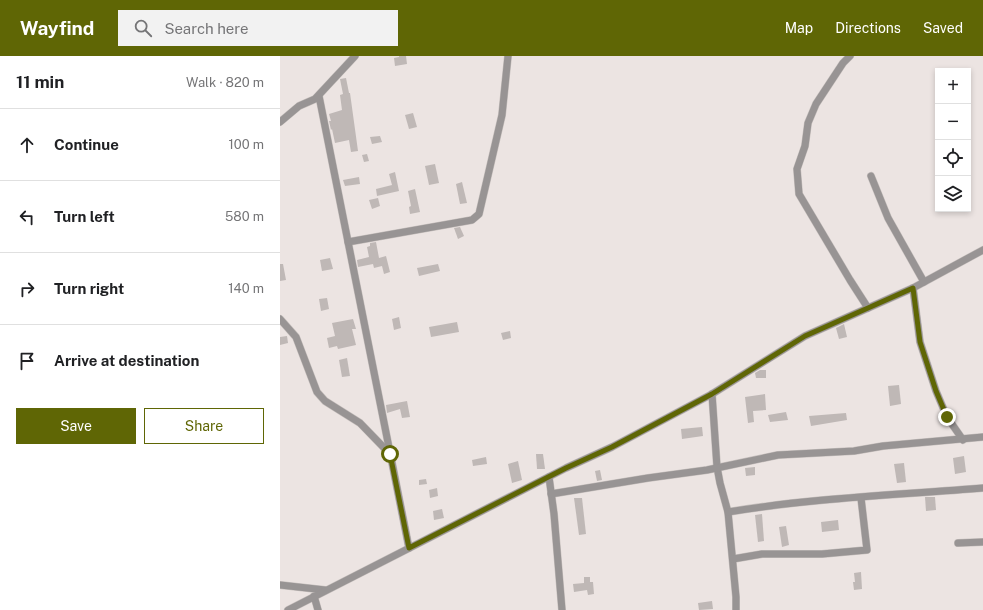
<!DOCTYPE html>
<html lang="en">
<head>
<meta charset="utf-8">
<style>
  body { margin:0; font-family:"Public Sans",sans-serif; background:#f2f2f2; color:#202124 }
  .controls { position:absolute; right:12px; top:12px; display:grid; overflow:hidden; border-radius:0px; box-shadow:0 2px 6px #0003 }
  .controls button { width:36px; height:36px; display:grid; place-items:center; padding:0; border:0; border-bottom:1px solid #e0e0e0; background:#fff; color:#202124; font:20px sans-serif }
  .stop { position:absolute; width:12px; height:12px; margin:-9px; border:3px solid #5f6605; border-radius:50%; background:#fff }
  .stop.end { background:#5f6605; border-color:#fff; box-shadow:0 1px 4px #0008 }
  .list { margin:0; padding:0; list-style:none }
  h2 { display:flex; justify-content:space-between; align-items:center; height:52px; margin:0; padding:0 16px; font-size:17px }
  h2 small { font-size:13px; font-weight:400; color:#757577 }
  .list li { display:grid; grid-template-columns:26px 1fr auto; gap:12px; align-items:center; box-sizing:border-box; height:72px; padding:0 16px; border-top:1px solid #e0e0e0 }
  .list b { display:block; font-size:15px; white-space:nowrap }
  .list em { font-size:13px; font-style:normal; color:#757577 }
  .actions { display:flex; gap:8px; padding:12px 16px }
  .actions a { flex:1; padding:9px 0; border:1px solid #5f6605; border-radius:0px; text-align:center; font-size:14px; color:#5f6605 }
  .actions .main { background:#5f6605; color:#fff }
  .icon { flex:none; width:22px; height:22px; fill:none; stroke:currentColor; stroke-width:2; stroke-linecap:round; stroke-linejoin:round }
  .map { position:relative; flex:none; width:703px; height:554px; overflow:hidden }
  header { display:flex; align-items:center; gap:24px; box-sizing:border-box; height:56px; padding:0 20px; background:#5f6605; color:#fff }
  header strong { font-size:19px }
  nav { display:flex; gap:22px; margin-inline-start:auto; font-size:14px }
  .search { width:280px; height:36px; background:#f2f2f2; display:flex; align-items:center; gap:10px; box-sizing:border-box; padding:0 14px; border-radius:0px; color:#757577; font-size:15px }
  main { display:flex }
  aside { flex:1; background:#fff }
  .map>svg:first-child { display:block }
  .building { fill:#bfb8b6 }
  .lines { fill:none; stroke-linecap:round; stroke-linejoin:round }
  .minor-casing { stroke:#c7c0be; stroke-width:8 }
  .minor { stroke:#989494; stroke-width:7 }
  .route { stroke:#5f6605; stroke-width:5 }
</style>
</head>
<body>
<header>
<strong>Wayfind</strong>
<div class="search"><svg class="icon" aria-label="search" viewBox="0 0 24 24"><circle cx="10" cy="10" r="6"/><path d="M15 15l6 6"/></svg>Search here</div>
<nav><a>Map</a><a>Directions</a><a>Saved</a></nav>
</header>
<main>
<aside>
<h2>11 min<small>Walk · 820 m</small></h2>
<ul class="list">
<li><svg class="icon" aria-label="ahead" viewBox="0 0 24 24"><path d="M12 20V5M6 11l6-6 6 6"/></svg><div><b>Continue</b></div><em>100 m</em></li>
<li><svg class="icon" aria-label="left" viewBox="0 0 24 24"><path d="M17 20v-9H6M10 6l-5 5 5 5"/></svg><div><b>Turn left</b></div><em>580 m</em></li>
<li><svg class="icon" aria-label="right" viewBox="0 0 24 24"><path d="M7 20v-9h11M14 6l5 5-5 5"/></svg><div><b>Turn right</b></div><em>140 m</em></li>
<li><svg class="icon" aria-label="arrive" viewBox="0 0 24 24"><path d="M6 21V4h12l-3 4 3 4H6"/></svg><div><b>Arrive at destination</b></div></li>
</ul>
<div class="actions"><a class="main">Save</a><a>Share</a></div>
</aside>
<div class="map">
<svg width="703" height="554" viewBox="0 0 703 554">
  <rect width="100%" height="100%" fill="#ece4e2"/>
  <g class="building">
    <polygon points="119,0 126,0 127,8 115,10 114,2 119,1"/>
    <polygon points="66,22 69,37 70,37 78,95 71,96 69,84 55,87 52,73 51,74 49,65 51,65 49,58 62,54 60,39 63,38 60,23"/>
    <polygon points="133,57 137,71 129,73 125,59"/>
    <polygon points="100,80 102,86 92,88 90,81"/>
    <polygon points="87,98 89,105 84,106 82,99"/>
    <polygon points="155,108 159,127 149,129 145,110"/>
    <polygon points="115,116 119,135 97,140 96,133 112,129 109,118"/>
    <polygon points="79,121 80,128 65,130 63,124"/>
    <polygon points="182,126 187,147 180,148 176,128"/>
    <polygon points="135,133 140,156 130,158 129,151 131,150 128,135"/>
    <polygon points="98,142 100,150 92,153 89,144"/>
    <polygon points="180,171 184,180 178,183 174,172"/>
    <polygon points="96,186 99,202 106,200 110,216 104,218 102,210 94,212 93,208 78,211 77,204 89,201 87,191 90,190 90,187"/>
    <polygon points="50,202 53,213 42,215 40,204"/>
    <polygon points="0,208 3,208 6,224 0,225"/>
    <polygon points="158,208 160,215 139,220 137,212"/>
    <polygon points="47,242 49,253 41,255 39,243"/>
    <polygon points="119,261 121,272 114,274 112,263"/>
    <polygon points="73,263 76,273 72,273 76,289 58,293 57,290 49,292 47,282 55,280 52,267"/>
    <polygon points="177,266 179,276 151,281 149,271"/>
    <polygon points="564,268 567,281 559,283 556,272"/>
    <polygon points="230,275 231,282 223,284 221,277"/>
    <polygon points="7,280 8,287 0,289 0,281"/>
    <polygon points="67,302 70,320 62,321 59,304"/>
    <polygon points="480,314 486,314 486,322 476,322 475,317"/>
    <polygon points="619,329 621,348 610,350 608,330"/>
    <polygon points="485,338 486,354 473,355 474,366 468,367 465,341"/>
    <polygon points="127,345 130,361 122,362 120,353 107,357 106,349"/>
    <polygon points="506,356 508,364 490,366 488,359"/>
    <polygon points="566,357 567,364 531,370 529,360"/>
    <polygon points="422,371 423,380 402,383 401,373"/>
    <polygon points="256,398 263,398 265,413 257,413"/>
    <polygon points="684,400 686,416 675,418 673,402"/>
    <polygon points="206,401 207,408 193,410 192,404"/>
    <polygon points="238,405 242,424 232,427 228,408"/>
    <polygon points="624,407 626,426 617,427 614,408"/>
    <polygon points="475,411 475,419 466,420 465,412"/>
    <polygon points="320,414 322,424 317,425 315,415"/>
    <polygon points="146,423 147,428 139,429 139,424"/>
    <polygon points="157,432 158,440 150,442 149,434"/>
    <polygon points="645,441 655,441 656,454 646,455"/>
    <polygon points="294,442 302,442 306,478 299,479"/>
    <polygon points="162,453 164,462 154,464 153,455"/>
    <polygon points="482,458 484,485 478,486 475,459"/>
    <polygon points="558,464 559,474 542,476 541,466"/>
    <polygon points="506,470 509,489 502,491 499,471"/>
    <polygon points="581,516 582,533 574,534 573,526 575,526 574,517"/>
    <polygon points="304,521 310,521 310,526 313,526 314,538 308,539 307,534 294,536 293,528 304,527"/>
    <polygon points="432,545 433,553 419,554 418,547"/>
  </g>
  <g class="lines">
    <defs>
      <g id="minor">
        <polyline points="570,0 563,7 536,48 528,67 525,90 517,113 519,138 570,224 588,252"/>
        <polyline points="39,40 129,492"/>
        <polyline points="0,66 19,50 35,43 75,0"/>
        <polyline points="591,120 608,162 644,226"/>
        <polyline points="68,186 192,164 199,158 222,59 228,0"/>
        <polyline points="633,232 640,286 656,335 667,361 683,384"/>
        <polyline points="0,263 16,281 37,336 45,345 80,367 110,398"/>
        <polyline points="432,338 437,411 440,427 448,456 456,541 456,554"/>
        <polyline points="269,421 274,458 282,554"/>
        <polyline points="271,438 368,422 427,414 498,399 574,395 603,390 703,381"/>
        <path d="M448 456C532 442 618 439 703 432"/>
        <polyline points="678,487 703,486"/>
        <polyline points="453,503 482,498 542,498 587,494 581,442"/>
        <polyline points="0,529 45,534"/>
        <polyline points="34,540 38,554"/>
        <polyline points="8,554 286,412 332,391 432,338 525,280 633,232 703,194"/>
      </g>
    </defs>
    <use href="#minor" class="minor-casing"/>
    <use href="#minor" class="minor"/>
  </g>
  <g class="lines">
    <polyline class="route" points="110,398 129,492 286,412 332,391 432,338 525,280 633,232 640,286 656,335 667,361"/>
  </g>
</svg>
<div class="controls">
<button>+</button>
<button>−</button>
<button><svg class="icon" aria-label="locate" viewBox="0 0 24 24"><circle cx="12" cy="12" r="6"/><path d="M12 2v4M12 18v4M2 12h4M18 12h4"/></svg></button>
<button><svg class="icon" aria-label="layers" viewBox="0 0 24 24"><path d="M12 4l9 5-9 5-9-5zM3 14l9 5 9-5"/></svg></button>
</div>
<div class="stop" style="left:110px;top:398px"></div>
<div class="stop end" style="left:667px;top:361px"></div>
</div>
</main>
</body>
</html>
